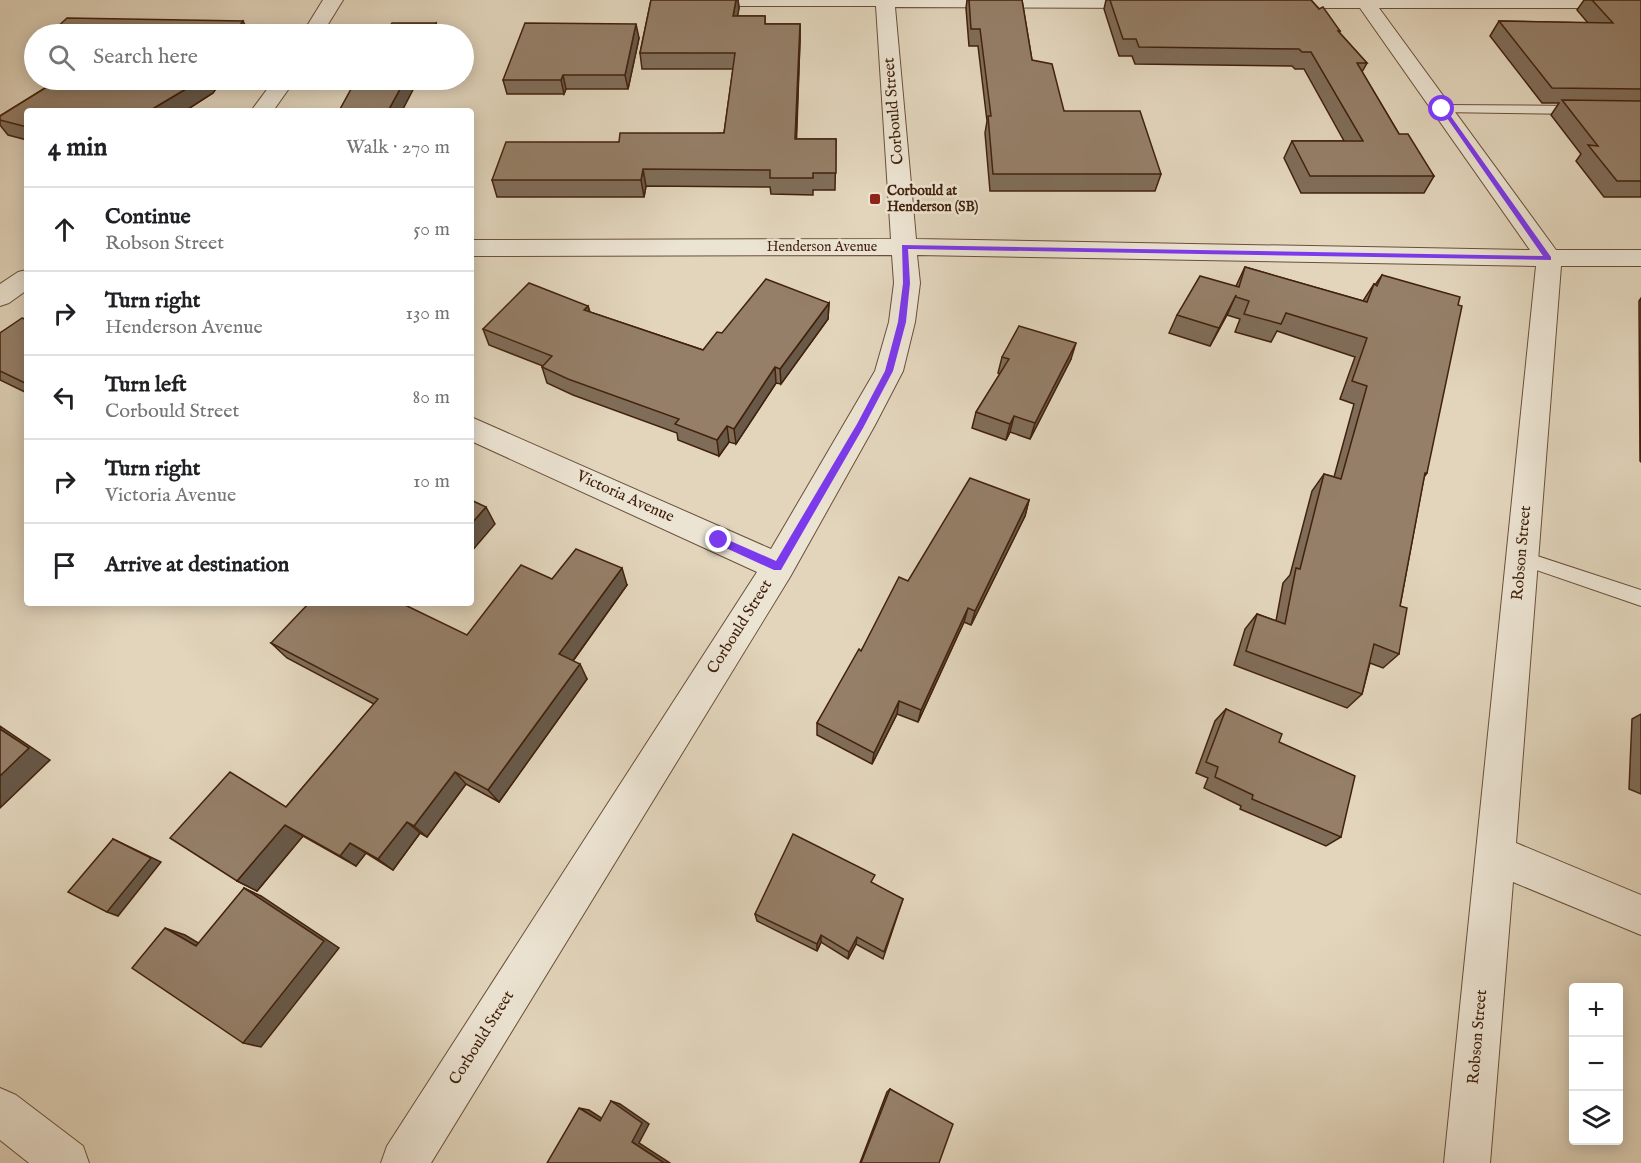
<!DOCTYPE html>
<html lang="en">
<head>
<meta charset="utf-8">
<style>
  body { margin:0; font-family:"IM FELL English",serif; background:#f6f6f6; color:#202124 }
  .controls { position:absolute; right:18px; bottom:18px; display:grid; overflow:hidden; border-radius:6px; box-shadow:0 3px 15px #0003 }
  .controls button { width:54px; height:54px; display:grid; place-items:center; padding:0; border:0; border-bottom:2px solid #e0e0e0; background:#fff; color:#202124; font:30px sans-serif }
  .stop { position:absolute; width:18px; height:18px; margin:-14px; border:4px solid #7c3aed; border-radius:50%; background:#fff }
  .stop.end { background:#7c3aed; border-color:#fff; box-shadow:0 2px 6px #0008 }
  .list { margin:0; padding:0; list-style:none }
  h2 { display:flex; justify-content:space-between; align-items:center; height:78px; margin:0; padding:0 24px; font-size:26px }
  h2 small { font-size:20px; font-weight:400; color:#757577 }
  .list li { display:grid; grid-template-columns:39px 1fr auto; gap:18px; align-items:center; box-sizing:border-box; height:84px; padding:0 24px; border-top:2px solid #e0e0e0 }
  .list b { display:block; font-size:22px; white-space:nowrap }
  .list p { margin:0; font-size:20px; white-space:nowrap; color:#757577 }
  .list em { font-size:20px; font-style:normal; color:#757577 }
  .icon { flex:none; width:33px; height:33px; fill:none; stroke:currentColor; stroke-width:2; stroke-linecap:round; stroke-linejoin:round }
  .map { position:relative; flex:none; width:1641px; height:1163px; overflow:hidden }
  .search { position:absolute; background:#fff; box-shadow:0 3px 15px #0003; left:24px; top:24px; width:450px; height:66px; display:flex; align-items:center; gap:15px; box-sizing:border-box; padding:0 21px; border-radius:33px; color:#757577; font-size:22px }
  .panel { position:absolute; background:#fff; box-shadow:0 3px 15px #0003; left:24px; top:108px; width:450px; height:498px; border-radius:6px }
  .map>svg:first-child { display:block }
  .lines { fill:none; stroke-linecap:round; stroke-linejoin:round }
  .service-casing { stroke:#6a4f39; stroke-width:2 }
  .minor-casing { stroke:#6a4f39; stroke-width:2 }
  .tertiary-casing { stroke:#6a4f39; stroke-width:2 }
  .service { fill:#ece4d3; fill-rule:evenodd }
  .minor { fill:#ece4d3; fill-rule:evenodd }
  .tertiary { fill:#ece4d3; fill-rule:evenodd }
  .wall { fill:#806d59; stroke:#42220d; stroke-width:1.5 }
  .shaded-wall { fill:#685949; stroke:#42220d; stroke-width:1.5 }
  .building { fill:#957f68; stroke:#42220d; stroke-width:1.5 }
  .route { fill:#7c3aed }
  .poi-dot { fill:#8f2418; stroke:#ece4d3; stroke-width:2 }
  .labels { text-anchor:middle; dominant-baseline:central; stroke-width:5; stroke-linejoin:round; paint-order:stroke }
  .far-poi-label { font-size:14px; font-weight:bold; fill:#42220d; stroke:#ece4d3; text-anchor:start }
  .far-street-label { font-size:14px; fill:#42220d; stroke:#ece4d3 }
  .street-label { font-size:16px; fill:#42220d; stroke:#ece4d3 }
</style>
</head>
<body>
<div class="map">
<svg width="1641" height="1163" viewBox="0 0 1641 1163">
  <rect width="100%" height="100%" fill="#e2d5bc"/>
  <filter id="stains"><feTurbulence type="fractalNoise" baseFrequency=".00333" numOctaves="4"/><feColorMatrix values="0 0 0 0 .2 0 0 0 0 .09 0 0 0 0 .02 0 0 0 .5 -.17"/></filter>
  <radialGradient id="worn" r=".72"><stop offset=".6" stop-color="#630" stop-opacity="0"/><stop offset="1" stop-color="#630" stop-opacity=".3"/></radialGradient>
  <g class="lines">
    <defs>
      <g id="service">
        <polygon points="1442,105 1579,106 1585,110 1579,114 1438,112 1438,106"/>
        <polygon points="1522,551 1641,590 1641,606 1516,563 1513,558 1516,553"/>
      </g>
      <g id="minor">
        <polygon points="323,0 343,0 322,34 302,34"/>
        <polygon points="718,0 1158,0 1160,2 1157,6 1150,8 895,7 916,239 1530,250 1360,8 1268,8 1261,6 1258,2 1260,0 1641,0 1641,8 1379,8 1556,250 1641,250 1641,266 1561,266 1516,843 1641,895 1641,935 1513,882 1490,1163 1444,1163 1536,266 917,255 920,283 915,322 903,371 875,425 790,577 431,1163 381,1163 387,1146 757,572 471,441 471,417 771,549 875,371 889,322 894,283 892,255 471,256 471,240 891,239 876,6 728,6 721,4"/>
        <polygon points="274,80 295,80 273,111 251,111"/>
        <polygon points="27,270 27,290 9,303 0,306 0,284 18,272"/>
      </g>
      <polygon id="tertiary" points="0,1088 16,1095 83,1146 89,1163 29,1163 0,1140"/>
    </defs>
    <use href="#service" class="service-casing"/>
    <use href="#minor" class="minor-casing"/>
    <use href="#tertiary" class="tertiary-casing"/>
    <use href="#service" class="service"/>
    <use href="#minor" class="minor"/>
    <use href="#tertiary" class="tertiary"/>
  </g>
  <g class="wall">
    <polygon points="651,0 738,0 739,8 737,16 765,16 765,24 800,24 800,40 796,139 836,139 835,190 813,190 813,195 771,194 770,187 646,186 644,197 497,197 492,180 619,142 724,133 733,69 642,69 640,53"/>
    <polygon points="967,0 1022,0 1032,60 1064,111 1161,174 1155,191 990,191 985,133 987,121 978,46 969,46 966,8"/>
    <polygon points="1106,0 1311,0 1340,31 1339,32 1367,63 1362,72 1399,134 1434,176 1424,193 1301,193 1284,158 1292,141 1344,141 1304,69 1295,69 1292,66 1135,64 1132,56 1119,56 1104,9"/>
    <polygon points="1584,0 1641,0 1641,197 1604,197 1576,161 1581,154 1551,115 1559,103 1542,103 1490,36 1499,21 1588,23 1577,10"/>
    <polygon points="639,38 628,89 566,89 564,94 507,94 503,80"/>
    <polygon points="58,80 222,80 213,93 185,111 27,111 27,140 8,135 0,125 0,116"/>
    <polygon points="1245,267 1363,301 1374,284 1375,285 1382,275 1427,473 1424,477 1400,606 1399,654 1383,668 1370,663 1362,694 1347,708 1234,665 1245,629 1257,614 1276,621 1283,583 1290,575 1312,491 1324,474 1334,477 1354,404 1340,399 1355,357 1277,331 1271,342 1235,332 1240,319 1227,315 1228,313 1210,346 1169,333 1177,315 1236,286"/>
    <polygon points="1641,298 1641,462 1640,461 1639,301"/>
    <polygon points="829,303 828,319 781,384 776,383 736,444 729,442 719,456 678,440 677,433 573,395 547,383 542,367 543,366 489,345 483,329 588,306 590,312 703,350 722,333"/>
    <polygon points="27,320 27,393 0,380 0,333"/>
    <polygon points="1002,357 1071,359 1030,439 1010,432 1006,440 972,428 976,412 1000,374 998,373"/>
    <polygon points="1029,500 1025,516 971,625 964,622 918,722 897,714 872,764 817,735 817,723 861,651 908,581"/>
    <polygon points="552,579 627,585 573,661 587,679 499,802 466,784 427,837 420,833 393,870 366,853 356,866 303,836 257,891 237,881 286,807 374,704 287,658 271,643 467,635"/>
    <polygon points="1226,709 1279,742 1341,837 1326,846 1240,809 1241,806 1204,788 1208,778 1196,773 1215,721"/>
    <polygon points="1641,714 1641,794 1629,789 1632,719"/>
    <polygon points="873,884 903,899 883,959 856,944 848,959 821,942 817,951 757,921 755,914"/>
    <polygon points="890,1089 939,1163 860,1163 887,1092"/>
  </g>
  <g class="shaded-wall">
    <polygon points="736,0 738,0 739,8 735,32 733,16"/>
    <polygon points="243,21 250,34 234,34"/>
    <polygon points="436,23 439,34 429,34"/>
    <polygon points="636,24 639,38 628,89 625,75"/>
    <polygon points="800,24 800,40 796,156 795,139"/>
    <polygon points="563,75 566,89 564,94 561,80"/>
    <polygon points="201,80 222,80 213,93 185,111 149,111"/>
    <polygon points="405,80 418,80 402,111 388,111"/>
    <polygon points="643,169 646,186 644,197 641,180"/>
    <polygon points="1236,295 1228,313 1210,346 1219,328"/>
    <polygon points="829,303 828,319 781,384 780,369"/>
    <polygon points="588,306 592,322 584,310"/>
    <polygon points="1076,343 1071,359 1030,439 1035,423"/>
    <polygon points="775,367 776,383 736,444 734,429"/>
    <polygon points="1014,416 1010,432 1006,440 1010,424"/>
    <polygon points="727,426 729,442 719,456 717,440"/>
    <polygon points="1029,500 1025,516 971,625 975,611"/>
    <polygon points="486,507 495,524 471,552 471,524"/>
    <polygon points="622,568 627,585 567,669 559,654"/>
    <polygon points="968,608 964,622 918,722 921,710"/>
    <polygon points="580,664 587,679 499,802 488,790"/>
    <polygon points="899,701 897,714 872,764 874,753"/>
    <polygon points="0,726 50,760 0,808"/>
    <polygon points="455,772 466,784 427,837 414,826"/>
    <polygon points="407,822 420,833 393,870 378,859"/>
    <polygon points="285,825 303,836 257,891 237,881"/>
    <polygon points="113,839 161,862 118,916 107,912"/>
    <polygon points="350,843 366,853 356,866 340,856"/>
    <polygon points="244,888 261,896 339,948 261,1047 243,1043"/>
    <polygon points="165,928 185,935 215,953 196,946"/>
    <polygon points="821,935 821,942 817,951 817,944"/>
    <polygon points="857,937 856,944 848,959 849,952"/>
    <polygon points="611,1101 620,1104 649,1124 639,1143 670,1163 664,1163 632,1142"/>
    <polygon points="579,1108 589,1110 609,1123 600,1121"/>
  </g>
  <g class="building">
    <polygon points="651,0 736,0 733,16 765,16 765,24 800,24 795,139 836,139 836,173 813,173 813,178 770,178 770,170 643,169 641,180 492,180 506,142 619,142 620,133 724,133 735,53 640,53"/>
    <polygon points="969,0 1022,0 1032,60 1052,64 1064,111 1140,111 1161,174 993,174 988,116 991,116 980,29 971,29"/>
    <polygon points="1110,0 1311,0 1319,9 1323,7 1340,31 1338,31 1367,63 1357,63 1399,134 1408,134 1434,176 1310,176 1292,141 1363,141 1311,52 1302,52 1299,49 1139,47 1136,39 1123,39"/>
    <polygon points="1592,0 1641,0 1641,89 1552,88 1499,21 1613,23"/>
    <polygon points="67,18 243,21 234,34 50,34"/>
    <polygon points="392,23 436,23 429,34 381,34 385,26 390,26"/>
    <polygon points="525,23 636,24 625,75 563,75 561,80 503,80"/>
    <polygon points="58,80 201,80 149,111 27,111 27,127 0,120 0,116"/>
    <polygon points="356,80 405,80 388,111 339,111"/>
    <polygon points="1562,100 1641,101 1641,181 1617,181 1588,145 1598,146"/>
    <polygon points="1245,267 1367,302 1374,284 1377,286 1382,275 1460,297 1458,305 1462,306 1427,473 1425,473 1400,606 1407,608 1399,654 1374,644 1362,694 1246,651 1257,614 1285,624 1296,568 1300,569 1324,474 1341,479 1367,386 1352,381 1367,338 1286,313 1281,324 1244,314 1249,301 1236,297 1236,295 1219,328 1177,315 1200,276 1239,287"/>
    <polygon points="766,279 829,303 780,369 775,367 734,429 727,426 717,440 675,424 679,419 568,379 542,367 552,356 483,329 529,283 588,306 584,310 703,350 717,332 722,333"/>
    <polygon points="22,318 27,320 27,384 0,371 0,333"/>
    <polygon points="1019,326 1076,343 1035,423 1014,416 1010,424 976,412 1009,359 1002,357"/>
    <polygon points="970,478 1029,500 975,611 968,608 921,710 899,701 874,753 817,723 859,649 861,651 899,577 908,581"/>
    <polygon points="471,500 486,507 471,524"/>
    <polygon points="576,549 622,568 559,654 580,664 488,790 455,772 414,826 407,822 378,859 350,843 340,856 285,825 237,881 170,838 230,772 286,807 378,699 271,643 309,603 401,603 467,635 521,565 552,579"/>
    <polygon points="1226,709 1282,734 1279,742 1355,776 1341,837 1252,799 1253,795 1215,777 1218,767 1206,762"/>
    <polygon points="0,729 29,748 0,776"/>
    <polygon points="793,834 875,875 871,882 903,899 884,952 857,937 849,952 821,935 817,944 755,914"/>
    <polygon points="113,839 151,858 107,912 68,892"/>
    <polygon points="244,888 324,941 243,1043 132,968 165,928 196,946"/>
    <polygon points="890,1089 953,1124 939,1163 861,1163"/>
    <polygon points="611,1101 642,1123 632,1142 664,1163 547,1163 579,1108 600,1121"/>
  </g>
  <polygon class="route" points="1440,108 1445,108 1551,257 1551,260 908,249 910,283 906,322 893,371 863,428 781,570 774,570 715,543 714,540 719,536 776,561 857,424 885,371 898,322 903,283 902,245 1543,256"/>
  <rect class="poi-dot" x="869" y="193" width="12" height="12" rx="3"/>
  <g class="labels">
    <g class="far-poi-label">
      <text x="887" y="191">Corbould at<tspan x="887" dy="16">Henderson (SB)</tspan></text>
    </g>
    <g class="far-street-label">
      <text x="822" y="247">Henderson Avenue</text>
    </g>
    <g class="street-label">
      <text transform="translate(894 111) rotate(-95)">Corbould Street</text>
      <text transform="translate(625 497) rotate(24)">Victoria Avenue</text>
      <text transform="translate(1522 553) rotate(-85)">Robson Street</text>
      <text transform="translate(740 627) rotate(-58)">Corbould Street</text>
      <text transform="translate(1478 1037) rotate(-85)">Robson Street</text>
      <text transform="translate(482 1038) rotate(-58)">Corbould Street</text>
    </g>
  </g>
  <rect width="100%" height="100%" filter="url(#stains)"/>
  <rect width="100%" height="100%" fill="url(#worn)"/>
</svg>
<div class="controls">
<button>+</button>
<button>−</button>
<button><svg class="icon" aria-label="layers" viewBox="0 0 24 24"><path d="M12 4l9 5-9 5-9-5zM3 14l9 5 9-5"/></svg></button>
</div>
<div class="stop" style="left:1442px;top:109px"></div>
<div class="stop end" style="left:719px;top:540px"></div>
<div class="search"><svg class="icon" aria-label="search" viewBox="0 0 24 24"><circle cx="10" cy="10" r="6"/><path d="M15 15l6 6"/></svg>Search here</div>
<section class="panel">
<h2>4 min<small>Walk · 270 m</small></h2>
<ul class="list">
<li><svg class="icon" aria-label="ahead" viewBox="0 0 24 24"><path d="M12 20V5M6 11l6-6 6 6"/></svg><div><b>Continue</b><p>Robson Street</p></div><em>50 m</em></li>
<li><svg class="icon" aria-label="right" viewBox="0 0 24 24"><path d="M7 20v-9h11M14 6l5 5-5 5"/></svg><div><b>Turn right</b><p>Henderson Avenue</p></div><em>130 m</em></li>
<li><svg class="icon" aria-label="left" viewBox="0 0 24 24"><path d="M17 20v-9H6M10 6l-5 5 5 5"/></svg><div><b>Turn left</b><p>Corbould Street</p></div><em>80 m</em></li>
<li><svg class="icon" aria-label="right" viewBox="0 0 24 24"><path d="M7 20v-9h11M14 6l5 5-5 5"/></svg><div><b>Turn right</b><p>Victoria Avenue</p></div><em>10 m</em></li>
<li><svg class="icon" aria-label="arrive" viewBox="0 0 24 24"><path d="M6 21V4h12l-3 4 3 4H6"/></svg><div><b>Arrive at destination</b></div></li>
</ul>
</section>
</div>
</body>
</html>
